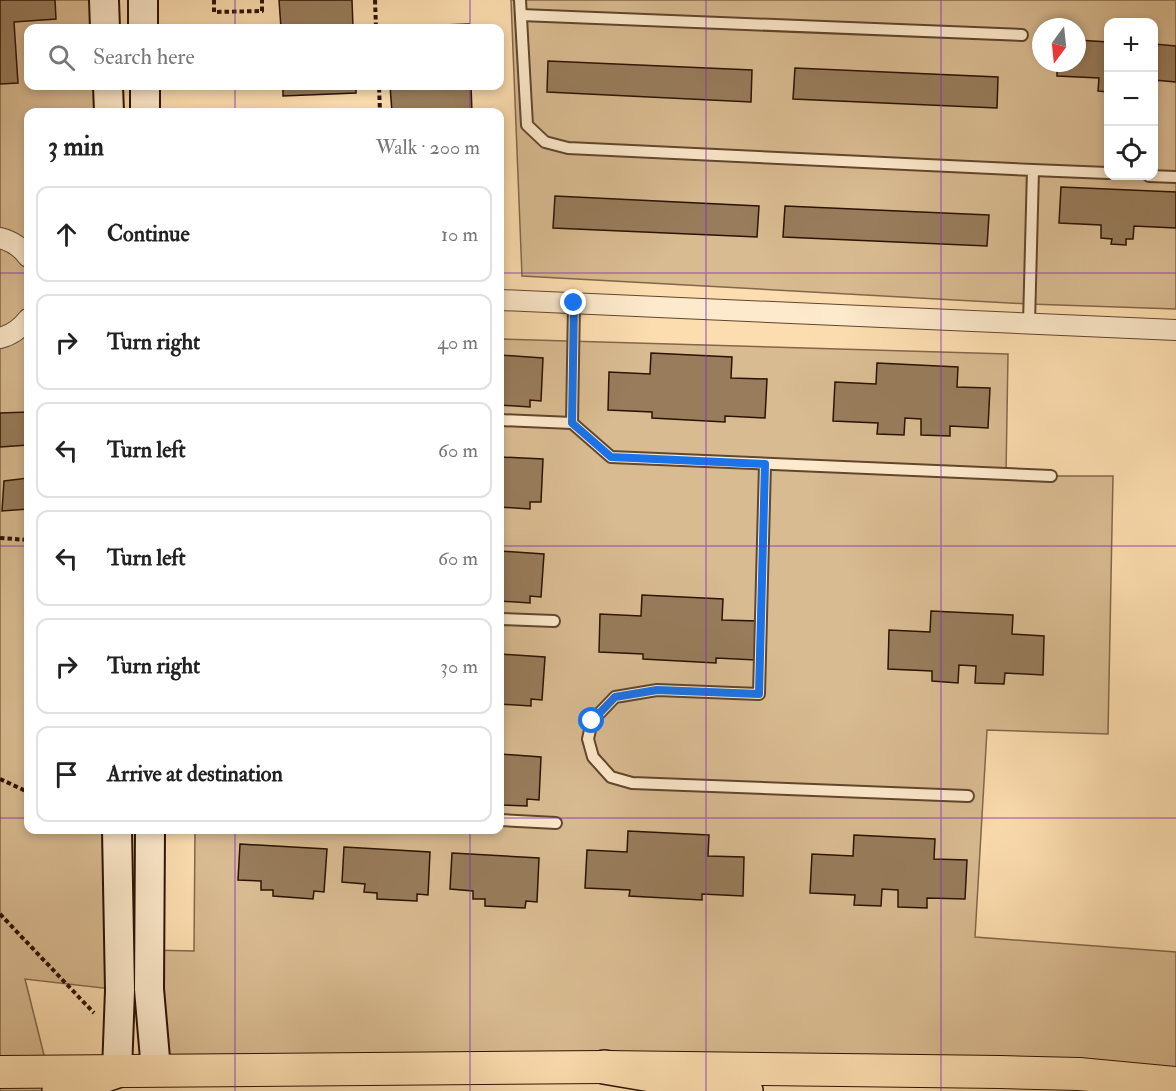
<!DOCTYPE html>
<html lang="en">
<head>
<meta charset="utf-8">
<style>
  body { margin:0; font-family:"IM FELL Double Pica",serif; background:#f6f6f6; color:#222 }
  .controls { position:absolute; right:18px; top:18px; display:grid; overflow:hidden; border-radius:12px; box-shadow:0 3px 9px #0003 }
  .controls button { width:54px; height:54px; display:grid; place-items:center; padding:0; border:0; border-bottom:2px solid #e0e0e0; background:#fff; color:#222; font:30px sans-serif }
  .compass { position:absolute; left:1032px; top:18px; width:54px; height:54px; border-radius:50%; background:#fff; box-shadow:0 3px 9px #0003; rotate:195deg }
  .stop { position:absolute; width:18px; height:18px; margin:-14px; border:4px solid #1a73e8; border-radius:50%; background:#fff }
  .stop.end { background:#1a73e8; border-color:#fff; box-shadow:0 2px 6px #0008 }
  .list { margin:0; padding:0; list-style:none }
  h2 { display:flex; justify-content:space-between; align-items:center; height:78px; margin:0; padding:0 24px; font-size:26px }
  h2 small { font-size:20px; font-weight:400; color:#767676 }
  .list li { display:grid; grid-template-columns:39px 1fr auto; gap:18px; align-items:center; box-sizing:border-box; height:96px; margin:0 12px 12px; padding:0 12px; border:2px solid #e0e0e0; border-radius:12px }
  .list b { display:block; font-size:22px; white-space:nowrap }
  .list em { font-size:20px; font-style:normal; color:#767676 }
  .icon { flex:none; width:33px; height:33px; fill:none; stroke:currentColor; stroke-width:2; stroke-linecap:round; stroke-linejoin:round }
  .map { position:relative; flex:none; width:1176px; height:1091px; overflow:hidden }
  .search { position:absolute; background:#fff; box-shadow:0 3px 9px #0003; left:24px; top:24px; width:480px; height:66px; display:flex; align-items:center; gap:15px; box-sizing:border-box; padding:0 21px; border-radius:12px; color:#767676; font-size:22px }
  .panel { position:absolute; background:#fff; box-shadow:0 3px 9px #0003; left:24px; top:108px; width:480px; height:726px; border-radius:12px }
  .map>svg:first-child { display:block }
  .green { fill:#d9bb91; stroke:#826749; stroke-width:1.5; fill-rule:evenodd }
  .building { fill:#987c5b; stroke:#2c1301; stroke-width:1.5 }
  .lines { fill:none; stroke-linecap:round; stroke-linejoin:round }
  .lane-casing { stroke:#60462c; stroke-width:14 }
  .street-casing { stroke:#60462c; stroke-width:22 }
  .secondary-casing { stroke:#2c1301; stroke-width:32 }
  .primary-casing { stroke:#2c1301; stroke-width:34 }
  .highway-casing { stroke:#2c1301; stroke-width:36 }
  .path { stroke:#2c1301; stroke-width:4; stroke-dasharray:4.5 3; stroke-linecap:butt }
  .lane { stroke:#fde9cb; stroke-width:10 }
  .street { stroke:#fde9cb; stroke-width:20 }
  .secondary { stroke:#fde9cb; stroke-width:28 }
  .primary { stroke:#fcddaf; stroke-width:32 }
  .highway { stroke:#fcddaf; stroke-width:33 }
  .route { stroke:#1a73e8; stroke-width:8 }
  .grid { fill:none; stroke:#7b2cbf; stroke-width:1.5; stroke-opacity:0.55 }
</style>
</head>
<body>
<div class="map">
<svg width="1176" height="1091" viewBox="0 0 1176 1091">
  <rect width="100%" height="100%" fill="#fcddaf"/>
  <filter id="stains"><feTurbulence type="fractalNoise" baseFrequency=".00333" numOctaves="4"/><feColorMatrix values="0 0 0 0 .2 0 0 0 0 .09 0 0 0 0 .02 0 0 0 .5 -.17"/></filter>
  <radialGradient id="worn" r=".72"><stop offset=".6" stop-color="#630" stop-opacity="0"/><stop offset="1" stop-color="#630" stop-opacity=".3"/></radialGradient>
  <g class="green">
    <polygon points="0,0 104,0 105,28 28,28 28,86 108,86 109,112 28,112 28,830 117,830 120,990 25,979 53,1091 0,1091"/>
    <path d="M511 0H1176V309L1029 304 522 276ZM1108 22H1154V176H1108ZM1041 27H1077V63H1041Z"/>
    <polygon points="500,339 1008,354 1006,474 1051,476 1113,476 1108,734 987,730 975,937 1176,952 1176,1083 156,1070 149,950 194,951 195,830 500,830"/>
  </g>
  <g class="building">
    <polygon points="0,0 55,0 56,19 14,22 18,83 0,84"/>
    <polygon points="279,0 352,0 353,28 281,28"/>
    <polygon points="469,24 469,28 388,28 388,27"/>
    <polygon points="1077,40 1108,42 1108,92 1098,91 1099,78 1057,76 1057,63 1077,63"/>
    <polygon points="1154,44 1176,46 1176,82 1154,80"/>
    <polygon points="548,61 752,70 751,102 547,92"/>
    <polygon points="795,68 998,77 997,108 793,99"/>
    <polygon points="283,86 356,86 356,93 283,96"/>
    <polygon points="390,86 471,86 472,112 392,112"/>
    <polygon points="1061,187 1176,192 1176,228 1134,226 1133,239 1126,239 1126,245 1111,244 1112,239 1101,238 1101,225 1059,223"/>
    <polygon points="555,196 759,206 757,237 553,228"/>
    <polygon points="785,206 989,215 987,246 783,237"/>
    <polygon points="651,353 732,357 731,378 767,379 765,418 725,416 725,422 652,418 652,412 608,410 609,372 650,374"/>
    <polygon points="500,355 543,358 541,401 530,400 530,407 500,405"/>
    <polygon points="877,363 958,367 957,387 990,388 988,428 950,426 950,436 921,435 921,419 905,418 904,435 877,434 878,423 833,421 835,382 876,384"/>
    <polygon points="28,412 28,445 0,447 0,413"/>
    <polygon points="500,457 543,459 541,502 530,502 530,509 500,507"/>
    <polygon points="28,478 28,509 2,511 4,481"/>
    <polygon points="500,551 544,554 541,597 530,596 530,603 500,601"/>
    <polygon points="642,595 723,599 722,620 758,621 756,660 716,658 716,663 643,659 643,654 599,652 600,614 641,616"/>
    <polygon points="931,611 1013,615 1012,634 1044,636 1043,675 1005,673 1004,684 975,683 976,666 959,665 958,683 932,681 932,671 888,669 889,630 930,632"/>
    <polygon points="500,654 545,657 542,700 531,699 531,706 500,704"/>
    <polygon points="500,754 541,757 539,800 527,799 527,806 500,805"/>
    <polygon points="628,831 709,835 708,856 744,857 743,896 702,894 702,900 629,896 630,890 585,888 587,850 627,852"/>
    <polygon points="854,835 935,839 934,859 967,860 965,899 927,898 927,908 898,907 898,890 882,889 881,906 854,905 855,895 810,893 812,854 853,856"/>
    <polygon points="240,844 327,849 324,892 314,891 313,899 273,896 273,890 261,890 261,881 238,880"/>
    <polygon points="344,847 430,852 428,895 417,894 417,901 377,899 377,893 364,892 365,884 342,882"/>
    <polygon points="452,853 539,858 537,902 526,901 525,908 485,906 485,899 473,899 473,891 450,889"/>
  </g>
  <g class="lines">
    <defs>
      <g id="lane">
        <polyline points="520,0 527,125 545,142 568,148 1033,170 1029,323"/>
        <polyline points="521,15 1022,35"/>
        <polyline points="1033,170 1108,173"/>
        <polyline points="1149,176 1176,177"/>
        <polyline points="500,420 572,423 574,303"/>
        <polyline points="572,423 611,457 1051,476"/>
        <polyline points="765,464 759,694 657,690 615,697 592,721 588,739 593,757 611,777 632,783 968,796"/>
        <polyline points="500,619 554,621"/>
        <polyline points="500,820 556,823"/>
      </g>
      <g id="street">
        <path d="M0 238C12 241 21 247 28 257"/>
        <polyline points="500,300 1176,330"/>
        <path d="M0 338C12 335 21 328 28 319"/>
      </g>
      <g id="secondary">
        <polyline points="104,0 105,28"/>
        <polyline points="143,0 143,28"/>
        <polyline points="108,86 109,112"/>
        <polyline points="145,86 145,112"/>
        <polyline points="150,830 149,989 156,1070"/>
        <polyline points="117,1071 120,990 117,830"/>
      </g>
      <polyline id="primary" points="0,1072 604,1067 1000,1072 1079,1074 1176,1083"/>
      <g id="highway">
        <polyline points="604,1067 746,1091"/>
        <polyline points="59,1091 117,1071"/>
      </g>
    </defs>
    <use href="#lane" class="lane-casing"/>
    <use href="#street" class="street-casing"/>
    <use href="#secondary" class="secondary-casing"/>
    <use href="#primary" class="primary-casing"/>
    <use href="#highway" class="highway-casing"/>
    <g class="path">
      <polyline points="214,0 214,12 262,11 262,0"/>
      <polyline points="375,0 376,28"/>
      <polyline points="362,112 380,112 379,86"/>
      <polyline points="0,538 28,540"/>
      <polyline points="0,779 28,792"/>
      <polyline points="0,914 94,1013"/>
    </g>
    <use href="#lane" class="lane"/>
    <use href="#street" class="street"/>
    <use href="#secondary" class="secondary"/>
    <use href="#primary" class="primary"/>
    <use href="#highway" class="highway"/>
  </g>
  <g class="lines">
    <polyline class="route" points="574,303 572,423 611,457 765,464 759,694 657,690 615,697 592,721"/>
  </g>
  <path class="grid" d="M235 0V28M470 0V28M706 0V1091M941 0V1091M235 86V112M470 86V112M0 273H28M500 273H1176M0 546H28M500 546H1176M0 818H28M500 818H1176M235 830V1091M470 830V1091"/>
  <rect width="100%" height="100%" filter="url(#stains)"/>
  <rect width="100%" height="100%" fill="url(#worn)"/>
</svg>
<div class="controls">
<button>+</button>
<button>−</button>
<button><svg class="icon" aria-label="locate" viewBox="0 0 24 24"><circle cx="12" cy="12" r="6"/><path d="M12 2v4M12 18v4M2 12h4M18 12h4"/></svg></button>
</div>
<svg class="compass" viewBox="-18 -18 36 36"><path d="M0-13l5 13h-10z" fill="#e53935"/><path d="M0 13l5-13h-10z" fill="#767676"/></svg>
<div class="stop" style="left:592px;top:721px"></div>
<div class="stop end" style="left:574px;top:303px"></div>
<div class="search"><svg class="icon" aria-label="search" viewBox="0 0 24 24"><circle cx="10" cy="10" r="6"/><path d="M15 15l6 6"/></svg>Search here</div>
<section class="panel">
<h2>3 min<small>Walk · 200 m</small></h2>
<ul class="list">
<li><svg class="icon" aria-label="ahead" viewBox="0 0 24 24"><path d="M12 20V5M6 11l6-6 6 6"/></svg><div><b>Continue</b></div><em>10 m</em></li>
<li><svg class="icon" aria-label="right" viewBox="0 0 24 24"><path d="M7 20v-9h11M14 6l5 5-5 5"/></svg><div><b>Turn right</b></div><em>40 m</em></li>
<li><svg class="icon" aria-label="left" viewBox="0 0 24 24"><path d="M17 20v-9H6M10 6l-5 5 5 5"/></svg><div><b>Turn left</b></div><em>60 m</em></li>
<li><svg class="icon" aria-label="left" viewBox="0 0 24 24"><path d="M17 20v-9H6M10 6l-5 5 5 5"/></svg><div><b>Turn left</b></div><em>60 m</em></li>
<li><svg class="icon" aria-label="right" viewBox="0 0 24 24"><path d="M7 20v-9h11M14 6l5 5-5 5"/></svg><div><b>Turn right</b></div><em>30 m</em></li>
<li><svg class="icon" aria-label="arrive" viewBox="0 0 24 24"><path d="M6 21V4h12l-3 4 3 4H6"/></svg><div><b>Arrive at destination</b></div></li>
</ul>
</section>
</div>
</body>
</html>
